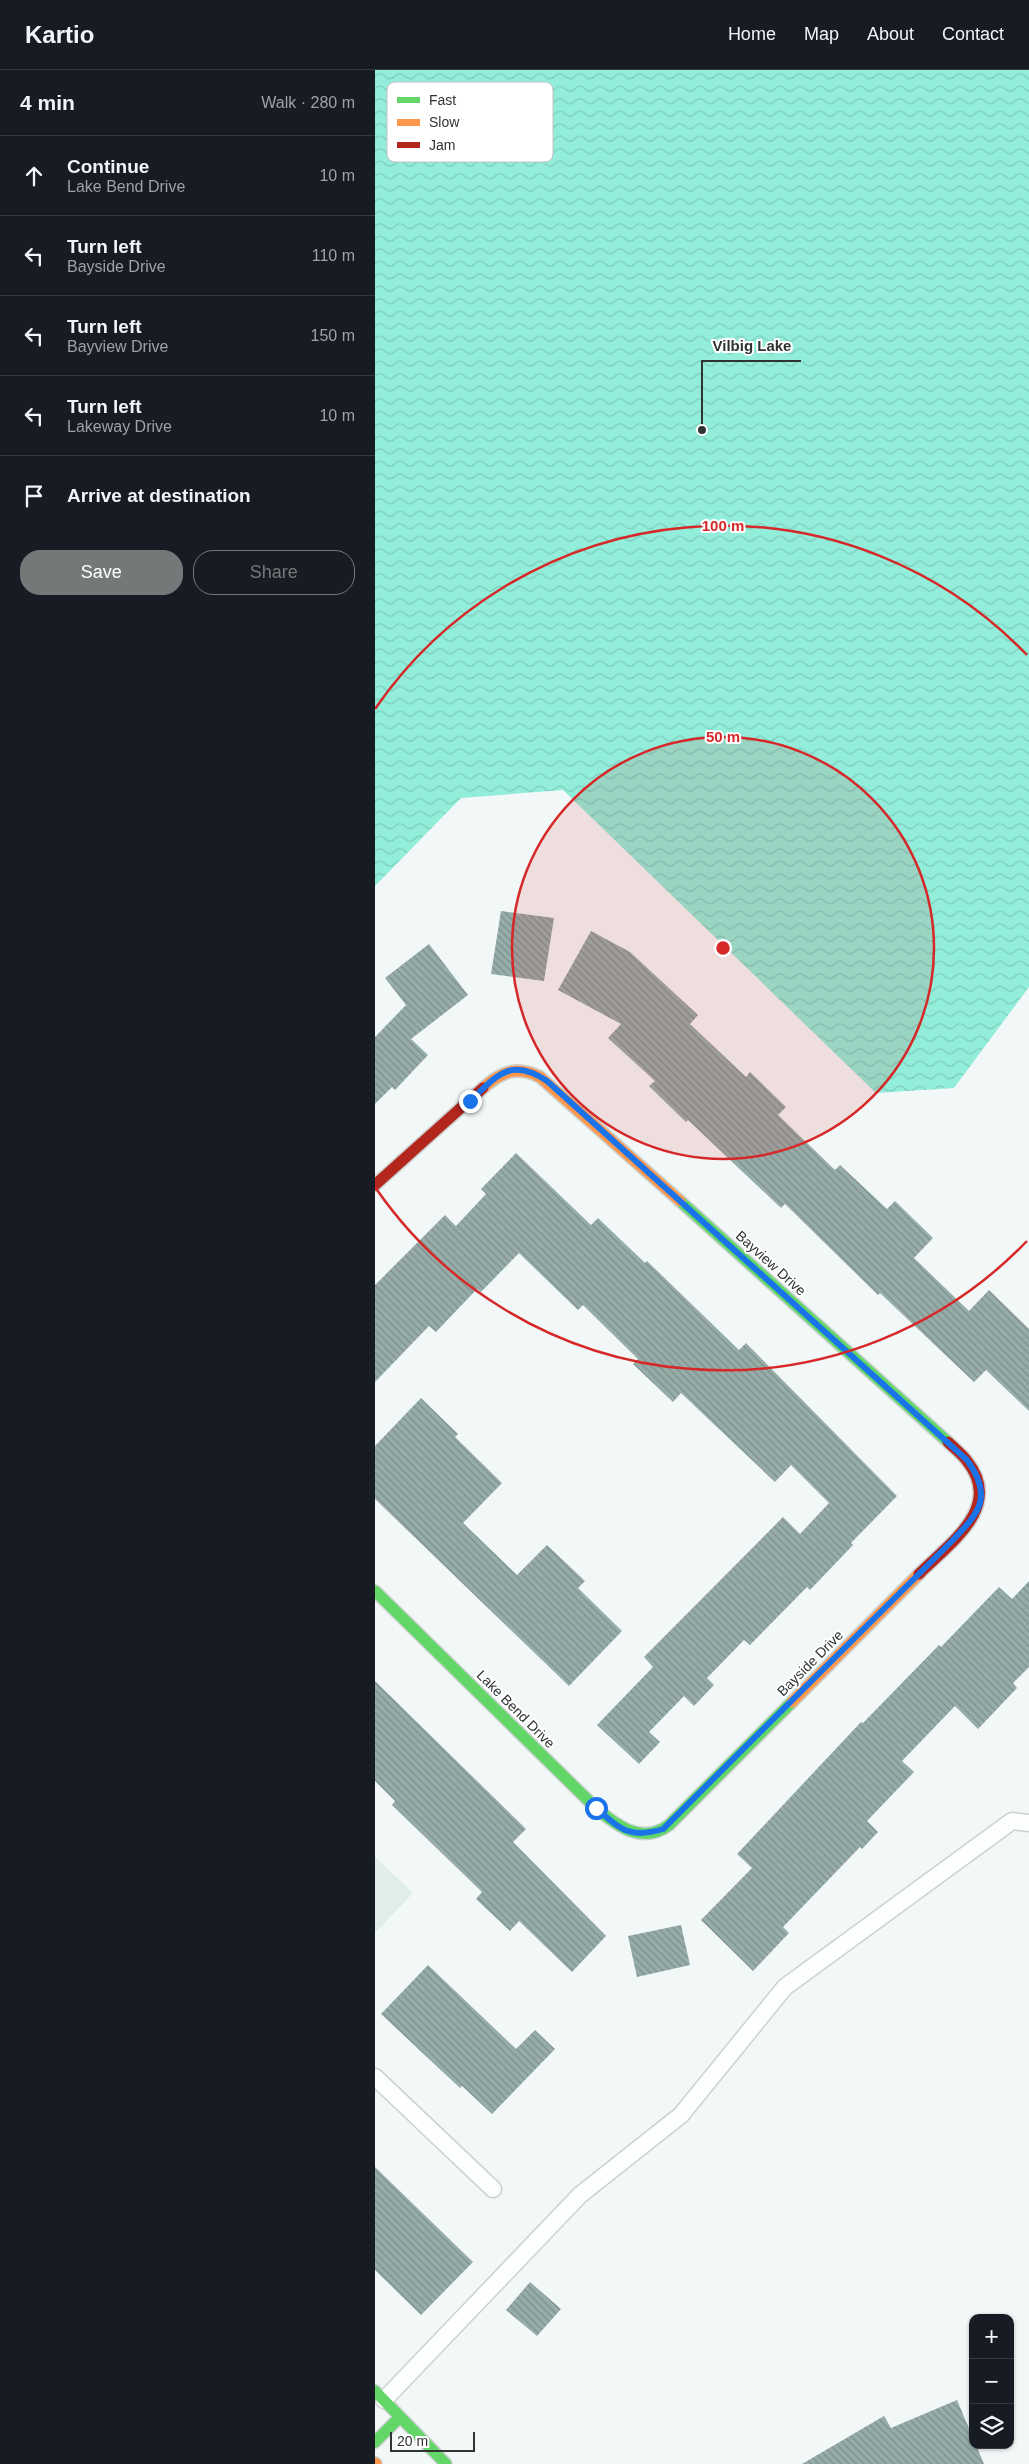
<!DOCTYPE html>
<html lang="en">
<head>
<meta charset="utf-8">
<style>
  body { margin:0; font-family:Arial,sans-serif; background:#20242c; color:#f1f3f6 }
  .controls { position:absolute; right:15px; bottom:15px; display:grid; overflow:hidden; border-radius:10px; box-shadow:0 1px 4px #0004 }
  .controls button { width:45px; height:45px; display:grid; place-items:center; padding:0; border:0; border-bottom:1px solid #363941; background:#171b24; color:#f1f3f6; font:25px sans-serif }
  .scale { position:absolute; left:15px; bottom:12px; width:85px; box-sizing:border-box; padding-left:5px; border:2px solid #2f3433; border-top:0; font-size:14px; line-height:18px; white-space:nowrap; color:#2f3433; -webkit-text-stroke:4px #fff; paint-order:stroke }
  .stop { position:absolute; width:15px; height:15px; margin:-11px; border:4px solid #1a73e8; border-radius:50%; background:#fff }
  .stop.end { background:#1a73e8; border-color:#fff; box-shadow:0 1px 5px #0008 }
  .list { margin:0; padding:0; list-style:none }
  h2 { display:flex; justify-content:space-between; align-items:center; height:65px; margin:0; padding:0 20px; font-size:21px }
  h2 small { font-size:16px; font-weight:400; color:#9ea1a6 }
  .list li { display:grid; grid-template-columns:32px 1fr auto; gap:15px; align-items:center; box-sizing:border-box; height:80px; padding:0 20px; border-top:1px solid #363941 }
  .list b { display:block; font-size:19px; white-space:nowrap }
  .list p { margin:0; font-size:16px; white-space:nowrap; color:#9ea1a6 }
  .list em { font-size:16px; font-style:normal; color:#9ea1a6 }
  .actions { display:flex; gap:10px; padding:15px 20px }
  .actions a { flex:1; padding:11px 0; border:1px solid #737978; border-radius:20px; text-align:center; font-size:18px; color:#737978 }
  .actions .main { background:#737978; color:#fff }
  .icon { flex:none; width:28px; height:28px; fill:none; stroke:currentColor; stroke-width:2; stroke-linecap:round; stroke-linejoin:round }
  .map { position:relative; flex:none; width:654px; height:2394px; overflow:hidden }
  header { display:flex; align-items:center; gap:30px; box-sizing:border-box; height:70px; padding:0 25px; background:#171b24; border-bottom:1px solid #363941 }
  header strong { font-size:24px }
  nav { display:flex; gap:28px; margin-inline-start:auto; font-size:18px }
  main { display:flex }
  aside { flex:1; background:#171b24 }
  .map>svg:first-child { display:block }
  .built { fill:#dfeeea }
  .water { fill:url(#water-waves) }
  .building { fill:url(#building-back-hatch) }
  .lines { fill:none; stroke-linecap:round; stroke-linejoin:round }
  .lane-casing { stroke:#ccd2d0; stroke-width:19 }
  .fast-casing { stroke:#ccd2d0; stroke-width:14 }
  .slow-casing { stroke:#ccd2d0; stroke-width:14 }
  .jam-casing { stroke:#ccd2d0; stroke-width:14 }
  .lane { stroke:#fdfefe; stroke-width:16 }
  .fast { stroke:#63d668; stroke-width:11 }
  .slow { stroke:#ff974d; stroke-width:11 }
  .jam { stroke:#b3261e; stroke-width:11 }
  .route { stroke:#1a73e8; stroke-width:6 }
  .ring { fill:none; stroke:#d62828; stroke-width:2.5 }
  .labels { text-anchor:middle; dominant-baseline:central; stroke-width:4; stroke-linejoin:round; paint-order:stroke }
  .street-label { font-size:14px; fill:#2f3433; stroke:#fff }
  .key { fill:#fff; stroke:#c1c2c2; stroke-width:1 }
  .key-label { font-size:14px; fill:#2f3433 }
  .centre { fill:#d62828; stroke:#fff; stroke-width:2.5 }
  .ring-label { font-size:15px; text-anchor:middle; font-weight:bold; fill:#d62828; stroke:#fff; stroke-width:4; stroke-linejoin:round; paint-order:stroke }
  .leader { fill:none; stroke:#2f3433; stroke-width:2 }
  .callout-dot { fill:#2f3433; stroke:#fff; stroke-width:2 }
  .callout-label { font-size:15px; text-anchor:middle; font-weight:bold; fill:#2f3433; stroke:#fff; stroke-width:4; stroke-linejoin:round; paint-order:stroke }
</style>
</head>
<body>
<header>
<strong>Kartio</strong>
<nav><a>Home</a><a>Map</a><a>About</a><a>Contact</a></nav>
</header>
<main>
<aside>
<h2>4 min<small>Walk · 280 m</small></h2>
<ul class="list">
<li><svg class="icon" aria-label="ahead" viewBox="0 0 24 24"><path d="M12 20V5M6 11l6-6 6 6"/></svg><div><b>Continue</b><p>Lake Bend Drive</p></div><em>10 m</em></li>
<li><svg class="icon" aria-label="left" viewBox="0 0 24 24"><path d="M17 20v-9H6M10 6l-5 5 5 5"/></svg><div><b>Turn left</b><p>Bayside Drive</p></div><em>110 m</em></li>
<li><svg class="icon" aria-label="left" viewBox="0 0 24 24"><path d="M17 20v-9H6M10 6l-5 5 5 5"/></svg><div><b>Turn left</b><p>Bayview Drive</p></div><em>150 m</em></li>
<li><svg class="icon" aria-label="left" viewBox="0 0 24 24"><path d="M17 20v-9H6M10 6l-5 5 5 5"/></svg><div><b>Turn left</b><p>Lakeway Drive</p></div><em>10 m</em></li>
<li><svg class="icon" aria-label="arrive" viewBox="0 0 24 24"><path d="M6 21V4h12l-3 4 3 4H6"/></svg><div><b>Arrive at destination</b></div></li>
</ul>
<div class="actions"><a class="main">Save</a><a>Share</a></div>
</aside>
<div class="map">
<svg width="654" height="2394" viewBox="0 0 654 2394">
  <defs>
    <pattern id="water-waves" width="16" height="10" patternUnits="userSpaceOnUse" patternTransform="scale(1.25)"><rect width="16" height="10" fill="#92edda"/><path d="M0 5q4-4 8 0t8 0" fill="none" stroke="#7eccbc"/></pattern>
    <pattern id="building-back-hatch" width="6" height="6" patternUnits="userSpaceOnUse" patternTransform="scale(1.25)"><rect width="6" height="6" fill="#97ada9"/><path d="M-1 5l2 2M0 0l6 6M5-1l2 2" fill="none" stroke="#7c8e8a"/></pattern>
  </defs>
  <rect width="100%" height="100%" fill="#f2f8f7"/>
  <polygon class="built" points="0,1787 38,1823 0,1863"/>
  <polygon class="water" points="0,0 654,0 654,917 579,1018 501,1023 188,720 86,728 0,816"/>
  <g class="building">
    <polygon points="126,841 179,848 169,911 116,904"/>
    <polygon points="216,861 255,882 323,945 315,954 371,1007 375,1002 411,1037 403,1045 460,1100 465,1095 512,1139 520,1131 558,1168 539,1188 594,1241 614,1220 654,1259 654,1341 611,1300 599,1312 505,1223 503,1225 410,1134 406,1138 313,1050 311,1052 274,1016 280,1011 233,968 246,954 183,920"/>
    <polygon points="54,874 93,925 36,969 53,985 20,1020 17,1017 0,1034 0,967 31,935 10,908"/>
    <polygon points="141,1083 216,1155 223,1148 270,1193 272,1191 364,1280 371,1273 522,1426 476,1473 478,1475 435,1520 432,1517 375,1575 369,1570 332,1608 339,1615 319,1636 309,1626 274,1662 285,1672 264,1694 222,1655 278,1597 269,1587 408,1447 425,1464 454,1433 416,1395 400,1412 306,1323 298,1332 258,1294 263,1289 208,1235 203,1240 144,1183 106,1222 102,1219 61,1262 54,1256 0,1312 0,1215 70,1145 81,1156 111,1124 106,1119"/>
    <polygon points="46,1328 83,1364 80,1367 127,1413 88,1453 142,1505 172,1475 210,1511 203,1518 247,1561 194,1616 0,1429 0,1376"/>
    <polygon points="654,1511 654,1597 638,1613 642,1618 603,1659 580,1636 527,1691 539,1702 492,1751 503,1762 487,1779 485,1777 408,1857 414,1863 378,1901 326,1850 377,1798 362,1784 486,1652 488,1653 564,1575 566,1577 624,1517 637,1529"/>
    <polygon points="0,1611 151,1759 138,1772 231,1866 197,1902 144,1851 135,1861 101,1829 107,1822 17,1735 20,1731 0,1711"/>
    <polygon points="306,1855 315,1895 262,1907 253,1866"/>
    <polygon points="53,1895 141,1979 160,1960 180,1979 117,2044 87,2016 85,2018 6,1944"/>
    <polygon points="0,2097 98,2192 46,2245 0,2200"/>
    <polygon points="155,2212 186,2239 162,2266 131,2240"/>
    <polygon points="582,2330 598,2368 598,2375 601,2375 609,2394 427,2394 509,2346 516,2358"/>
  </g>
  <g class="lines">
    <defs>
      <g id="lane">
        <polyline points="0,2007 118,2119"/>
        <polyline points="9,2330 205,2125 306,2045 410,1917 637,1751 654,1753"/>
      </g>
      <g id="fast">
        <polyline points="305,1131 573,1372"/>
        <path d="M0 1521 221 1738C242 1756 267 1775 294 1755L417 1632"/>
        <polyline points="0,2321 71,2394"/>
        <polyline points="0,2372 25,2347"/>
      </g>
      <g id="slow">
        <path d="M108 1018C126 1002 142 995 165 1007L305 1131"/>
        <polyline points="417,1632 544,1504"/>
        <polyline points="0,2393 1,2394"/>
      </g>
      <g id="jam">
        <polyline points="0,1115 108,1018"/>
        <path d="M544 1504C575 1473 629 1437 592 1391 587 1384 579 1378 573 1372"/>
      </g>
    </defs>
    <use href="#lane" class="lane-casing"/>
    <use href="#fast" class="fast-casing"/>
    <use href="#slow" class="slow-casing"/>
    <use href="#jam" class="jam-casing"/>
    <use href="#lane" class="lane"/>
    <use href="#fast" class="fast"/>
    <use href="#slow" class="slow"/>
    <use href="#jam" class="jam"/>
  </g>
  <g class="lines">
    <path class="route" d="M95 1031C122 1005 136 987 172 1011L592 1390C619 1427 604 1443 576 1472L288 1759C255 1769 246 1760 221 1738"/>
  </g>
  <circle cx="348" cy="878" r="211" fill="#d62828" fill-opacity=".12"/>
  <g class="ring">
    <circle cx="348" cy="878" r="211"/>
    <path d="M652 1171A422 422 0 0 1 0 1117M0 639A422 422 0 0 1 652 585"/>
  </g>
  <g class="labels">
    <g class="street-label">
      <text transform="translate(396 1193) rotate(42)">Bayview Drive</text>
      <text transform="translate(435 1593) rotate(-45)">Bayside Drive</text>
      <text transform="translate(141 1639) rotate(45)">Lake Bend Drive</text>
    </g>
  </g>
  <rect x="12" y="12" width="166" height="80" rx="8" class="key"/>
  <rect x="22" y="27" width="23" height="6" fill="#63d668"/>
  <rect x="22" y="49" width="23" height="7" fill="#ff974d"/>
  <rect x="22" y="72" width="23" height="6" fill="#b3261e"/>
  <g class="key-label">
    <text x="54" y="35">Fast</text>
    <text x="54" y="57">Slow</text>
    <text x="54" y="80">Jam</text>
  </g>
  <circle cx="348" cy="878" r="8" class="centre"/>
  <g class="ring-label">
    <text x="348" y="461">100 m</text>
    <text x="348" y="672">50 m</text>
  </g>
  <path class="leader" d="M327 360L327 291H426"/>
  <circle class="callout-dot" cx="327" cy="360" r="5"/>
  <g class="callout-label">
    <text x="377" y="281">Vilbig Lake</text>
  </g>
</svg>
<div class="controls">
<button>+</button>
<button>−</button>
<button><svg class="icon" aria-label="layers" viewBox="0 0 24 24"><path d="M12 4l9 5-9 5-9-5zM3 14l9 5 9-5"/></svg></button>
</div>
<div class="scale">20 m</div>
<div class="stop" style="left:221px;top:1738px"></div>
<div class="stop end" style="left:95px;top:1031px"></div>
</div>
</main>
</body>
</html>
